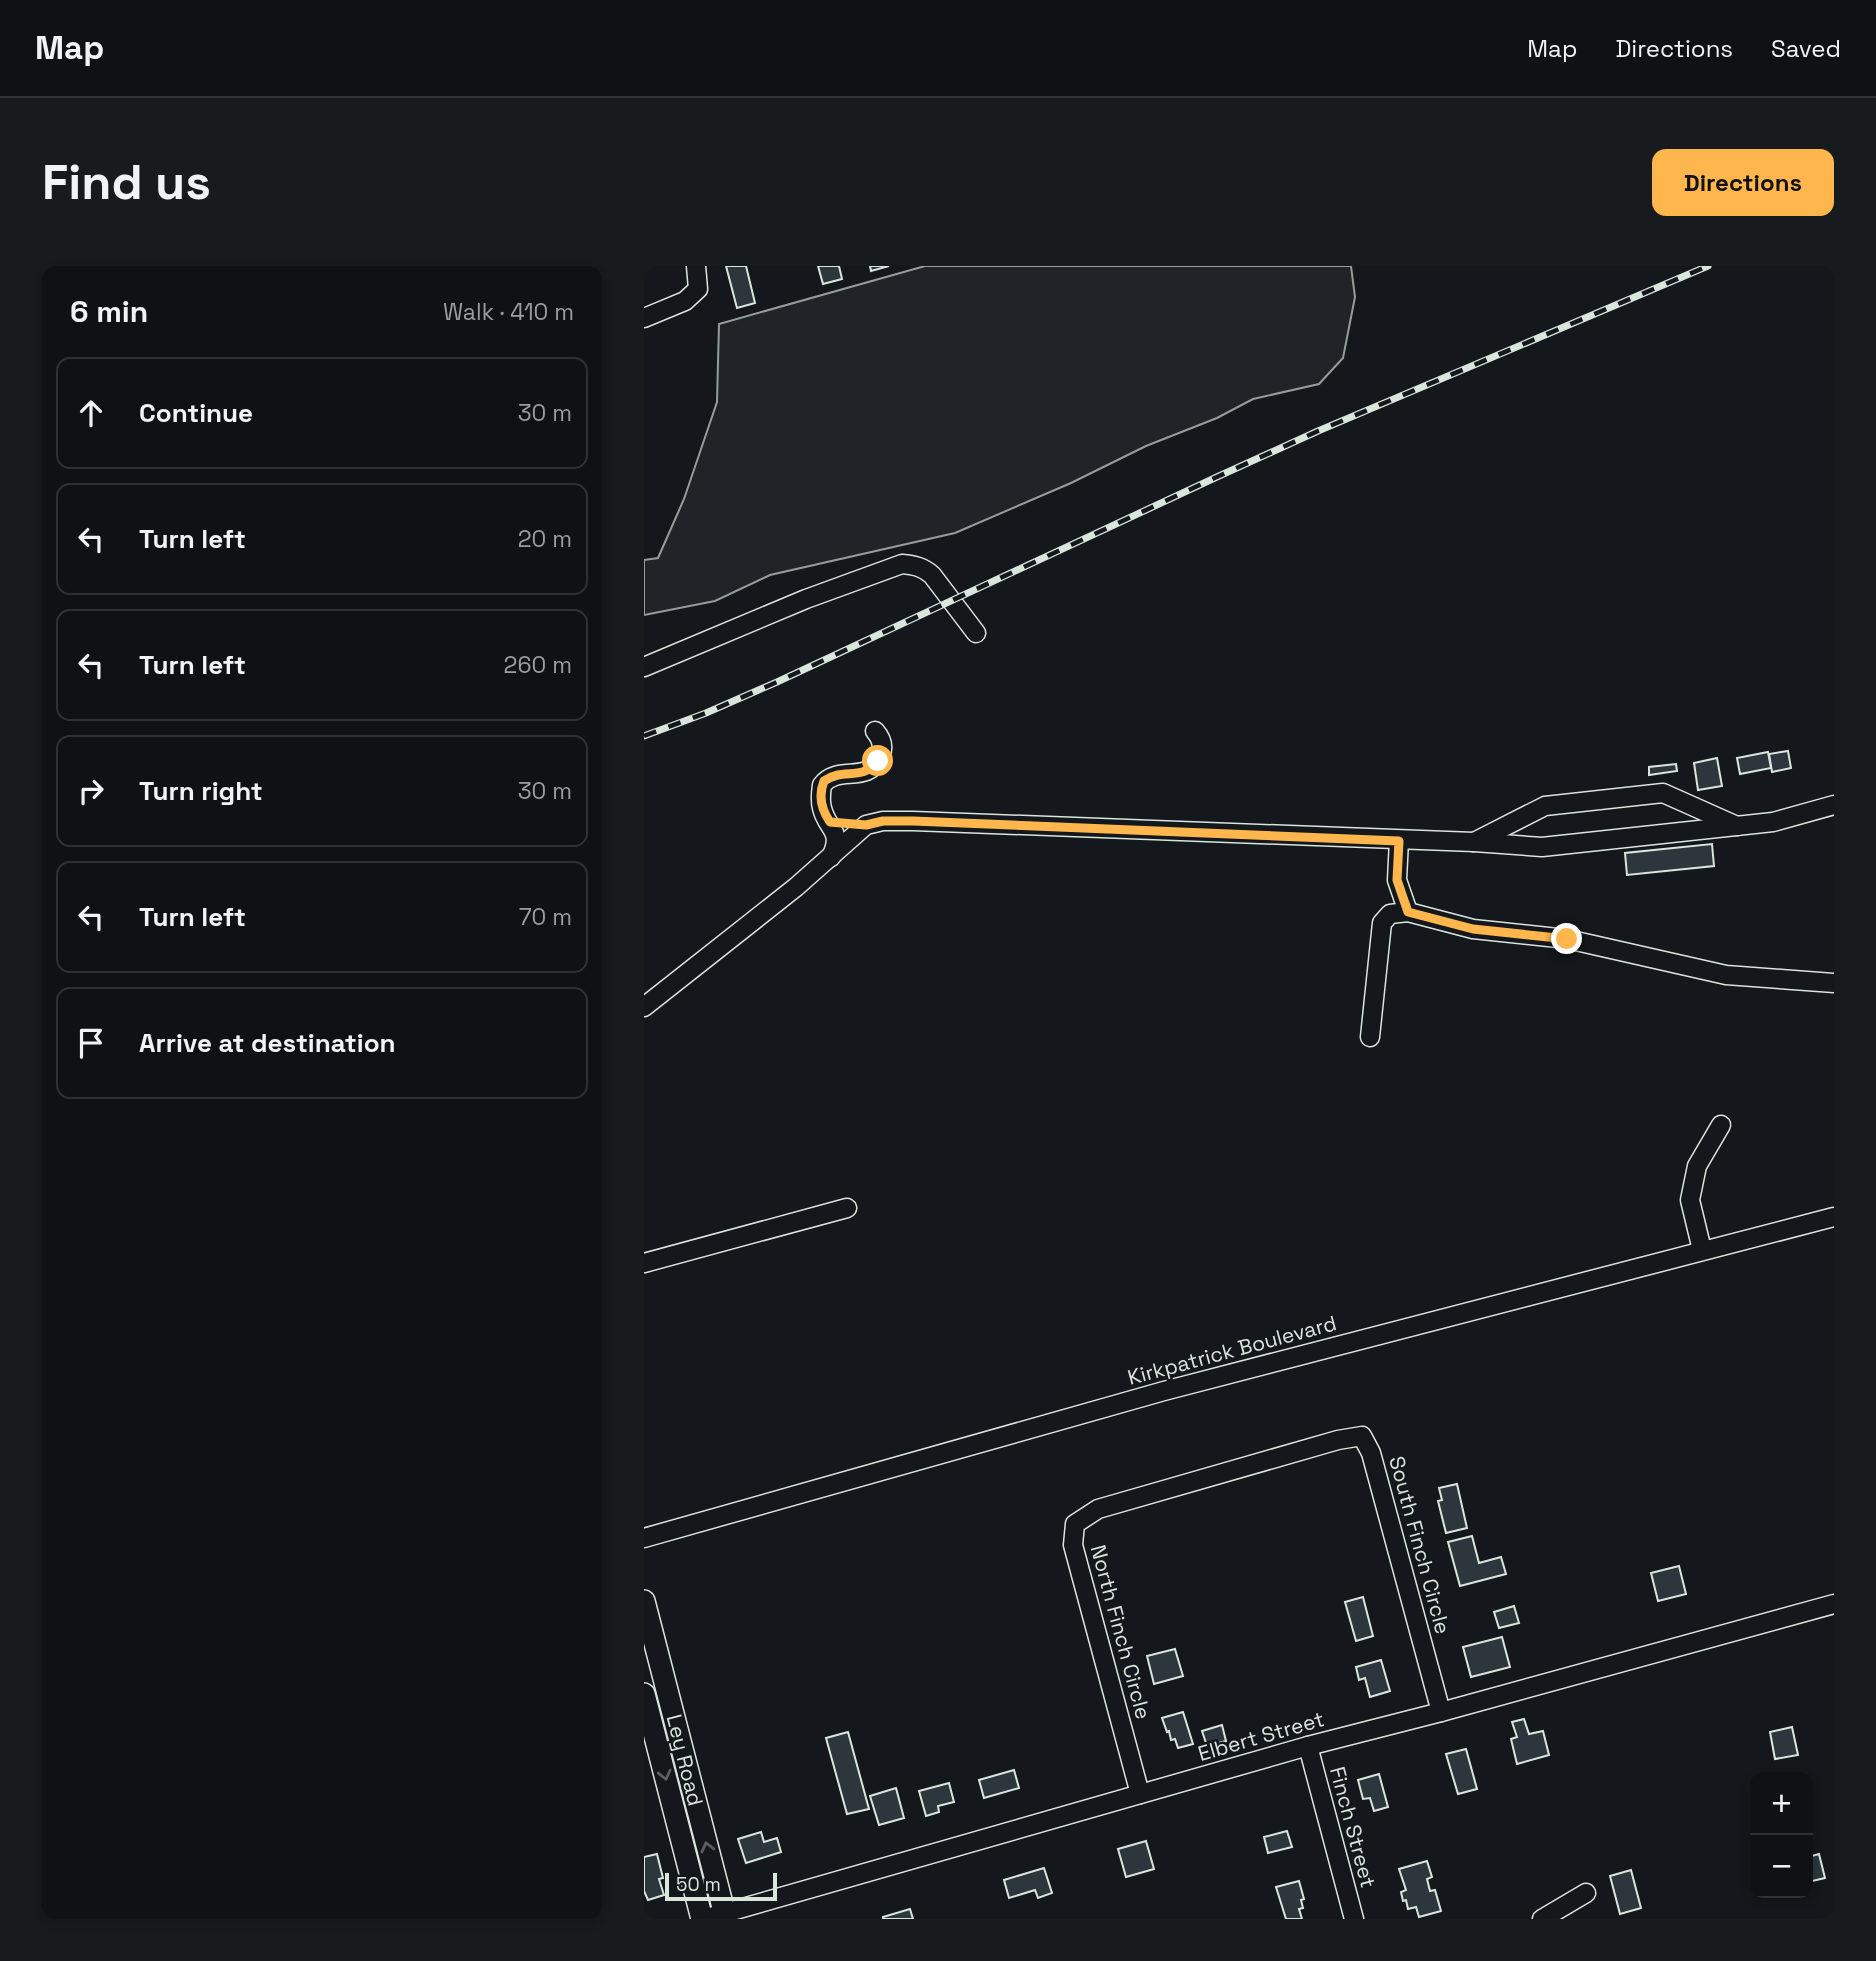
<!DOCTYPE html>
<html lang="en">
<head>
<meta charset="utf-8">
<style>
  body { margin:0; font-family:"Space Grotesk",sans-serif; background:#181b1e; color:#f1f3f6 }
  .controls { position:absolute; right:21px; bottom:21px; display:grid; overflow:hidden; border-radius:14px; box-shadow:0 4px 10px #0003 }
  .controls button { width:63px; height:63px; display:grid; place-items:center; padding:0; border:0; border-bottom:2px solid #2f3234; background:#0f1215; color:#f1f3f6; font:35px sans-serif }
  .scale { position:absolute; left:21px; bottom:18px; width:112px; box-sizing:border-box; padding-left:7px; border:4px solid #d8e6dc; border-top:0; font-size:19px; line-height:24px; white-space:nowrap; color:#d8e6dc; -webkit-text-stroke:5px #14181c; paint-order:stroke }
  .stop { position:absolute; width:21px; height:21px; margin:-16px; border:5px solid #ffb74d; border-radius:50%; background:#fff }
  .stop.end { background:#ffb74d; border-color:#fff; box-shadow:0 2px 7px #0008 }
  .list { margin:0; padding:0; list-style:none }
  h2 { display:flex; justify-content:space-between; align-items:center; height:91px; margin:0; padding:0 28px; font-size:30px }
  h2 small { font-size:23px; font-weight:400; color:#9b9ea0 }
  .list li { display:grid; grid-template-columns:46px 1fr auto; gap:21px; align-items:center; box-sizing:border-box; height:112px; margin:0 14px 14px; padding:0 14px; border:2px solid #2f3234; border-radius:14px }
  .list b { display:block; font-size:26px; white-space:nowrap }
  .list em { font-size:23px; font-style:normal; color:#9b9ea0 }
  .icon { flex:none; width:38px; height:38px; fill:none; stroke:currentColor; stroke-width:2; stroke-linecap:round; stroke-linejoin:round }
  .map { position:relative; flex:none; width:1190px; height:1653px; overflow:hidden; border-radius:14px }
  header { display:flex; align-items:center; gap:42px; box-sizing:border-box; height:98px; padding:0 35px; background:#0f1215; border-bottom:2px solid #2f3234 }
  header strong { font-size:33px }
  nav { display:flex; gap:38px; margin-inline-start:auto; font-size:24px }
  .intro { display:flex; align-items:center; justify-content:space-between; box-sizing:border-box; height:168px; padding:0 42px }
  h1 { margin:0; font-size:49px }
  .button { padding:18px 32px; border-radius:14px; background:#ffb74d; color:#111; font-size:24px; font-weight:700 }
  main { display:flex; gap:42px; padding:0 42px }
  aside { flex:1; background:#0f1215; border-radius:14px; box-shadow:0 4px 10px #0003 }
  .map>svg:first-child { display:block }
  .green { fill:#202428; stroke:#939e99; stroke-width:2 }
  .building { fill:#2c363c; stroke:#d8e6dc; stroke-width:2 }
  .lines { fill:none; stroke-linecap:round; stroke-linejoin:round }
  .minor-casing { stroke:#d8e6dc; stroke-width:21 }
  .major-casing { stroke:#d8e6dc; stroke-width:24 }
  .minor { stroke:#14181c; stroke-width:18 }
  .major { stroke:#14181c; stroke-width:21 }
  .rail-casing { stroke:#d8e6dc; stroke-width:7 }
  .rail { stroke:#14181c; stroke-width:4.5; stroke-dasharray:13; stroke-linecap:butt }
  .oneway { stroke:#59605f }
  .route { stroke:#ffb74d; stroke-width:9 }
  .labels { text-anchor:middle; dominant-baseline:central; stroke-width:5; stroke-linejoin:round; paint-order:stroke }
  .street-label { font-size:21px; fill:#d8e6dc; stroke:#14181c }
</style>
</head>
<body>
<header>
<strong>Map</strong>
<nav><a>Map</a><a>Directions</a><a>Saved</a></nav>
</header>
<div class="intro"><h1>Find us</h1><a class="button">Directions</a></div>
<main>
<aside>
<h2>6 min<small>Walk · 410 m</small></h2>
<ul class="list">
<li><svg class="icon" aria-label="ahead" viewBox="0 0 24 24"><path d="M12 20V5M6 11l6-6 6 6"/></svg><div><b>Continue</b></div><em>30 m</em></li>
<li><svg class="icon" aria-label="left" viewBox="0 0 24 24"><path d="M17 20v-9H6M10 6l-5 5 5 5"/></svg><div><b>Turn left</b></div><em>20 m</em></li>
<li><svg class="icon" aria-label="left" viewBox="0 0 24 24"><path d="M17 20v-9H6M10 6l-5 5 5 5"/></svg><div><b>Turn left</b></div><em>260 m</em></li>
<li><svg class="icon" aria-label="right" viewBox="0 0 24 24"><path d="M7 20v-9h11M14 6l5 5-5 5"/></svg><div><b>Turn right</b></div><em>30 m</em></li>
<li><svg class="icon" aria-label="left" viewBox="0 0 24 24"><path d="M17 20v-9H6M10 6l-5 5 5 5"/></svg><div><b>Turn left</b></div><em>70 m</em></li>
<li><svg class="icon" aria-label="arrive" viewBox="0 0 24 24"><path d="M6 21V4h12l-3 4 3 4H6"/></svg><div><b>Arrive at destination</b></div></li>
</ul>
</aside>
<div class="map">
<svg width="1190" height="1653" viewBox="0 0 1190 1653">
  <rect width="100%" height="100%" fill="#14181c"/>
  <polygon class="green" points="281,0 707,0 711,31 699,92 675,118 609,133 573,152 502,180 427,217 311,267 126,309 71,335 0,349 0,294 14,292 40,233 73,136 75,58"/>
  <g class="building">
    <polygon points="82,0 102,0 111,37 93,42"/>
    <polygon points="174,0 195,0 198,13 179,18"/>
    <polygon points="226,0 245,0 227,5"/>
    <polygon points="1144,485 1147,502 1128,506 1125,488"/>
    <polygon points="1124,486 1127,502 1096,508 1093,492"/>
    <polygon points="1073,492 1078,520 1054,524 1050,497"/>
    <polygon points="1032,498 1033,505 1005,509 1005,501"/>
    <polygon points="1068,578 1070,600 983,609 981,587"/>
    <polygon points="813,1218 823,1262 802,1267 794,1235 798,1234 795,1222"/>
    <polygon points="828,1270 835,1297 857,1291 862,1308 816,1320 804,1276"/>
    <polygon points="1035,1300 1042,1328 1014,1335 1007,1307"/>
    <polygon points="719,1331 729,1370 712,1375 701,1336"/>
    <polygon points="870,1340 875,1357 855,1362 850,1346"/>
    <polygon points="858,1371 866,1401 827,1411 819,1381"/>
    <polygon points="531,1383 539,1410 510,1418 503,1390"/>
    <polygon points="737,1394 746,1425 726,1431 721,1412 715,1414 712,1401"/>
    <polygon points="539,1446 549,1478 534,1482 531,1473 527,1474 525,1465 523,1466 518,1452"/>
    <polygon points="880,1453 885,1468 899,1465 905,1489 873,1498 867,1473 873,1471 868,1456"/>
    <polygon points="578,1459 582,1475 563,1480 558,1465"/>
    <polygon points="1148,1461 1154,1489 1131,1493 1126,1466"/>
    <polygon points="204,1466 225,1543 203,1548 182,1472"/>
    <polygon points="822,1483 833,1523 814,1528 802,1488"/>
    <polygon points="370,1504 375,1522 340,1532 335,1514"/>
    <polygon points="735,1508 744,1541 730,1545 726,1532 719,1533 714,1514"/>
    <polygon points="305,1517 310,1536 294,1540 295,1546 282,1550 275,1525"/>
    <polygon points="252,1522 260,1552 235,1559 226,1530"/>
    <polygon points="643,1565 648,1581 624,1587 620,1571"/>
    <polygon points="117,1566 120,1576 133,1572 137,1586 102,1597 94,1573"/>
    <polygon points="502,1575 510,1603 482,1611 474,1583"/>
    <polygon points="13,1588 19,1612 15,1613 20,1629 4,1634 0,1625 0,1591"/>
    <polygon points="1175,1588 1181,1612 1164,1616 1164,1591"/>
    <polygon points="783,1595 788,1611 783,1613 786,1625 791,1624 797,1645 775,1651 772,1641 764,1643 762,1634 759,1635 757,1626 762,1624 755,1603"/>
    <polygon points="400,1602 408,1627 394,1632 391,1624 365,1632 360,1614"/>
    <polygon points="987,1604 997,1642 976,1648 966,1610"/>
    <polygon points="655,1615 660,1633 657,1634 659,1642 655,1643 658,1653 642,1653 632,1621"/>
    <polygon points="266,1643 269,1653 239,1653 239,1651"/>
  </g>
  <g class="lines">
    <defs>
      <g id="minor">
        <polyline points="0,52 41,35 54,23 52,0"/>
        <path d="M0 401 162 333 258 298C270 299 279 301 288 309L332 367"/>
        <polyline points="830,576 901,540 1019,527 1093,560"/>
        <path d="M187 591C200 564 183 564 178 542 176 535 177 526 178 519 194 498 224 519 236 491 240 482 238 473 231 465"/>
        <polyline points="764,646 829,663 923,673 1082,709 1190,717"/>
        <polyline points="0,741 152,621 222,559 239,555 269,555 830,576 898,581 1129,556 1190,539"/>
        <polyline points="726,771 738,657 746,648 764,646 753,614 755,574"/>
        <polyline points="1058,984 1046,934 1053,900 1077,859"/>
        <polyline points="0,997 203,942"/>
        <polyline points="0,1272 520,1125 1190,951"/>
        <polyline points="664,1480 710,1653"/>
        <polyline points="496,1528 429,1279 431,1258 454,1243 694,1174 718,1170 727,1187 797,1446"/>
        <polyline points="67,1651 664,1480 797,1446 1190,1338"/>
        <polyline points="898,1653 942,1627"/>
      </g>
      <g id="major">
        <polyline points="0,1335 82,1653"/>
        <polyline points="0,1428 58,1653"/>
      </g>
    </defs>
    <use href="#minor" class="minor-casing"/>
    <use href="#major" class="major-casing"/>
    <use href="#minor" class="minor"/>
    <use href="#major" class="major"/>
    <defs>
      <polyline id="rail" points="0,470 62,447 133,416 575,210 674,165 1064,0"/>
    </defs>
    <use href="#rail" class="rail-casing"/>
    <use href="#rail" class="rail"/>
  </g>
  <defs><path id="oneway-chevron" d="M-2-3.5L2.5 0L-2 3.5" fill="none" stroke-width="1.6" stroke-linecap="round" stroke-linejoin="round" transform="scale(1.75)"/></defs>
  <g class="oneway">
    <use href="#oneway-chevron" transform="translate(21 1509) rotate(76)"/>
    <use href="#oneway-chevron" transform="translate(63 1581) rotate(-104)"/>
  </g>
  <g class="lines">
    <path class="route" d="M234 495C217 516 200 501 180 515 174 530 177 543 186 556L222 559 239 555H269L755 575 753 614 764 646 829 663 923 673"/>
  </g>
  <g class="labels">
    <g class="street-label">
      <text transform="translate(588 1084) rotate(-15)">Kirkpatrick Boulevard</text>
      <text transform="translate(776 1279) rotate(75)">South Finch Circle</text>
      <text transform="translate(477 1366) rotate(75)">North Finch Circle</text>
      <text transform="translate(617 1470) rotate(-16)">Elbert Street</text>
      <text transform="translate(41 1494) rotate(76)">Ley Road</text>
      <text transform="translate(709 1561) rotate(75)">Finch Street</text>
    </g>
  </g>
</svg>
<div class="controls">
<button>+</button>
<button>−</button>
</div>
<div class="scale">50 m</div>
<div class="stop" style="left:234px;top:495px"></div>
<div class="stop end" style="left:923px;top:673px"></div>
</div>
</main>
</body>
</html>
